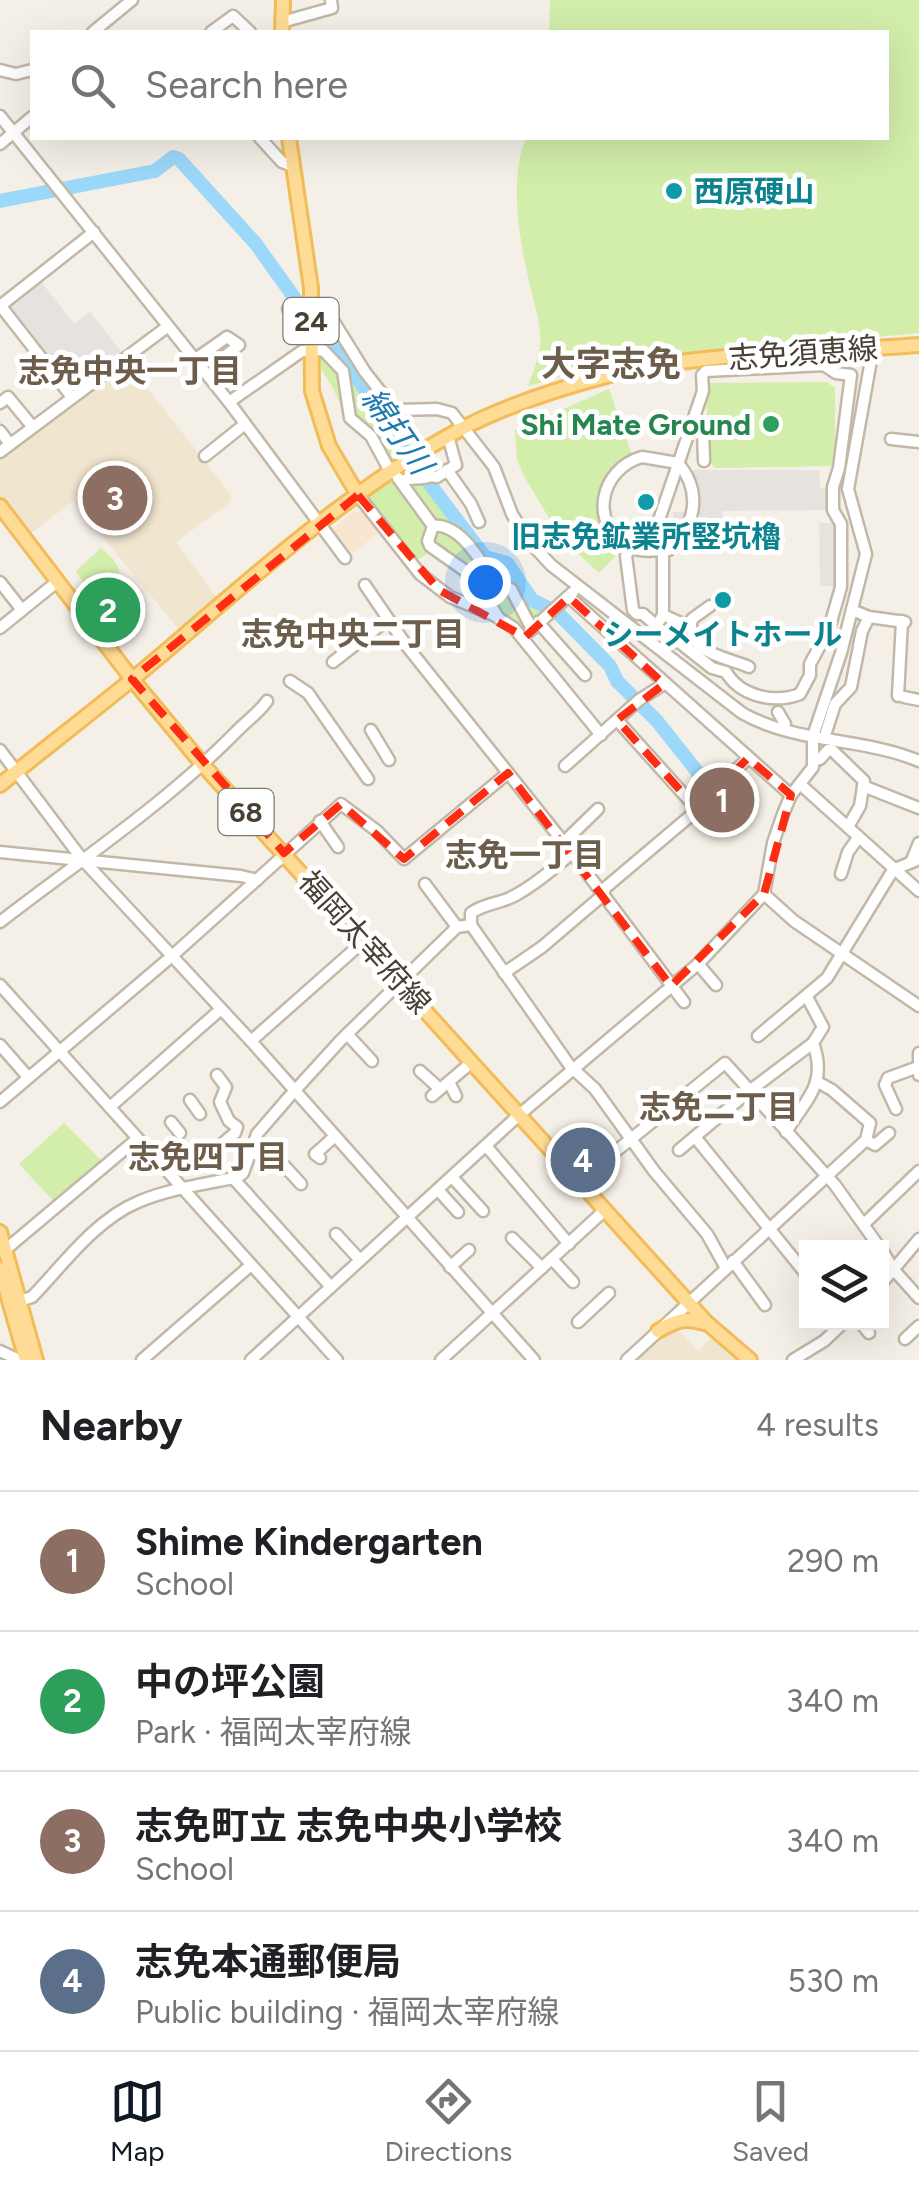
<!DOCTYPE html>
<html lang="en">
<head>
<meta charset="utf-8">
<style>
  body { margin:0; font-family:Figtree,"Noto Sans JP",sans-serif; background:#f6f6f6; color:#202124 }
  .controls { position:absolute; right:30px; bottom:30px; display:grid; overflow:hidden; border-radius:0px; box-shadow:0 10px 40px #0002 }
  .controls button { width:90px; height:90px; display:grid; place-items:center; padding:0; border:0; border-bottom:2px solid #e0e0e0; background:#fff; color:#202124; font:50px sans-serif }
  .you { position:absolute; left:485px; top:582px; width:35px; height:35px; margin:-25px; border:8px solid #fff; border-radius:50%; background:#1a73e8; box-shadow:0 0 0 15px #1a73e833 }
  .badge { display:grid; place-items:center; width:65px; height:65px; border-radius:50%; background:#111827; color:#fff; font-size:32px; font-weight:700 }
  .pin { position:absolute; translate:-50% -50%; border:5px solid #fff; box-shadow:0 2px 10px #0006 }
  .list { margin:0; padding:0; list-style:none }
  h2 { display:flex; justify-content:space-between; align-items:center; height:130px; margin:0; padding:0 40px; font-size:42px }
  h2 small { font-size:32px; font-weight:400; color:#757577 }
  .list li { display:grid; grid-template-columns:65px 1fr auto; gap:30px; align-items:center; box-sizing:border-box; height:140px; padding:0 40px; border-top:2px solid #e0e0e0 }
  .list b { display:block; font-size:38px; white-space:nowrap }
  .list p { margin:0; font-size:32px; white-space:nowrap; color:#757577 }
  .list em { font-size:32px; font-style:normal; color:#757577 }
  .icon { flex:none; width:55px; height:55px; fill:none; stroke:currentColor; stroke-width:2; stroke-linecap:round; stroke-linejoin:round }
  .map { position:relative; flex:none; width:919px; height:1360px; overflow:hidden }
  .search { position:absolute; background:#fff; box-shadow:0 10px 40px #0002; left:30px; right:30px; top:30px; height:110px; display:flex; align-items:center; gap:25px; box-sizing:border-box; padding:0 35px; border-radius:0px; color:#757577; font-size:38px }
  .sheet { height:690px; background:#fff }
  nav { display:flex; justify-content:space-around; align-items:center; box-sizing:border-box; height:140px; border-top:2px solid #e0e0e0; background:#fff; font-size:28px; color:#757577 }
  nav a { display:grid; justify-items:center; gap:5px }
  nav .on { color:#111827 }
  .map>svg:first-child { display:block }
  .commercial { fill:#f9e6d0 }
  .education { fill:#f0e5cf }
  .green { fill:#d3eeab }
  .parking { fill:#e6e3df }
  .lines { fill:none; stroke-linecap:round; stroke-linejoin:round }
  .river { stroke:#9cd8f9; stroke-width:14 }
  .minor-casing { stroke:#c2b8a8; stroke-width:15 }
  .major-casing { stroke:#f2bc58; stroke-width:18 }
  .minor { stroke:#fff; stroke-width:10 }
  .major { stroke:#ffdc96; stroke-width:12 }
  .marked { fill:none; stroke:#ff2c14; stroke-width:8; stroke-dasharray:20 12; stroke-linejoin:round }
  .culture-dot { fill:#0f9aa8; stroke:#fff; stroke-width:4 }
  .leisure-dot { fill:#2e9e5b; stroke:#fff; stroke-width:4 }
  .labels { text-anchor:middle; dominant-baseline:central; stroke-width:10; stroke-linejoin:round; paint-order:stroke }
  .shield { fill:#fff; stroke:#807972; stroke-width:2.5 }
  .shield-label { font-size:28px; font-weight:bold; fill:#494035 }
  .culture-label { font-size:30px; font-weight:bold; fill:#0d838f; stroke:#fff }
  .street-label { font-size:30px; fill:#494035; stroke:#fff }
  .leisure-label { font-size:30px; font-weight:bold; fill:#27864d; stroke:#fff; text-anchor:end }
  .neighbourhood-label { font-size:32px; font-weight:bold; fill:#6d5e4b; stroke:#fff }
  .water-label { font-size:32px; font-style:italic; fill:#1e7ab1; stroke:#fff }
  .quarter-label { font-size:35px; font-weight:bold; fill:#6d5e4b; stroke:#fff }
</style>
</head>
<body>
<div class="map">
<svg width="919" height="1360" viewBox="0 0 919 1360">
  <rect width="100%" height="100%" fill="#f5f0e7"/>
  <polygon class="commercial" points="365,511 381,531 349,556 330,531 352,512"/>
  <g class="education">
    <polygon points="122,365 130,366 231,495 229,503 176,542 218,599 181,632 73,501 29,535 0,501 0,458"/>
    <polygon points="673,1325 699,1351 710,1338 717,1338 740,1360 637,1360"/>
  </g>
  <g class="green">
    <path d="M550 0H919V333L618 362 528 386C532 374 538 361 540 348 542 329 535 305 530 286 520 241 508 181 526 138H886V32H549Z"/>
    <polygon points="323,328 407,450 387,462 362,427 347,421 333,388 318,364"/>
    <polygon points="827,382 835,388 835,466 715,468 708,460 706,383"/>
    <path d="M609 389 632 455C585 483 601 509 625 546L599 573 561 538 524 476 517 460 515 430Z"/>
    <polygon points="418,461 485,560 507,564 534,604 549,609 524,629 502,614 474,573 462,580 435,548 415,562 366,498"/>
    <polygon points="101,548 113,559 120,571 113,582 104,582 88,590 76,571"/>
    <polygon points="110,586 119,589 135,609 140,607 144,613 122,630 117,629 94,597 99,588"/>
    <polygon points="64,1123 104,1163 57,1205 19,1164"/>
  </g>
  <g class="parking">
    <polygon points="39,279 74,324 90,312 121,351 70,391 4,307"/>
    <polygon points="690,470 819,470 820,488 830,488 831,510 722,511 723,531 707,531 707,545 678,544 689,524 673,524 673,512 694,512"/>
    <polygon points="819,523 837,523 837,586 820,586"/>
  </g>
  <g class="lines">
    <polyline class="river" points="0,201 155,171 173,157 179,159 256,244 303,310 323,325 404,450 485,557 507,563 532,600 557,612 610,666 617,681 657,721 711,789 724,779"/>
    <defs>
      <g id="minor">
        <polyline points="282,22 332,8 331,0"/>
        <polyline points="93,32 132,0"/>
        <polyline points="211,32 233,16 250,32"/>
        <polyline points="0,70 16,74 32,70"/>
        <polyline points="0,116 229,402 345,558"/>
        <polyline points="260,138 282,162 293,166"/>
        <polyline points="0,144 32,117"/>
        <polyline points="0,305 71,396"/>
        <polyline points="0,306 94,232"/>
        <polyline points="288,309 301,333 311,337"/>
        <path d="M311 317 334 322 365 372 391 405 400 410 437 409 452 413 494 467 512 514 528 540 551 565 742 713C796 744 862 737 919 761"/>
        <polyline points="194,360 227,337 239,345 224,357"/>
        <path d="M824 365 836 373 851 375 839 468 833 487V510L841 524V587L829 629 810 664V675L800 694C774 704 740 696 726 672L712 668 679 642H675L643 614H637L633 610 626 556 630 547 659 520 703 391 702 375 706 371Z"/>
        <polyline points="229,402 302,351 323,350 343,371 350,418 371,436 391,473"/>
        <polyline points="0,403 8,397 32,426"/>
        <polyline points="0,431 10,444"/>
        <polyline points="689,431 703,431 704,461"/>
        <polyline points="891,439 919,442"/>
        <polyline points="0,452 167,327"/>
        <polyline points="418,454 431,476 437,477 456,465 448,436"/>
        <polyline points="205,456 245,424"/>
        <path d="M642 457 678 463C700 489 699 524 669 544V550C656 550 642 553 630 547 588 526 599 469 642 457Z"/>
        <polyline points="447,470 471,504 479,522"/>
        <polyline points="398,478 433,526 428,541 430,546 474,577 498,617"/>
        <path d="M401 481C412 476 420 481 431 476"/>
        <polyline points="358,495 420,574 450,597 492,614 514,628 601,735"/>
        <path d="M433 526C460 523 482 562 494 583"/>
        <polyline points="0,582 22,610"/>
        <polyline points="491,583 511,589 532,629"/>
        <polyline points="365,585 406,645 572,853 684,1002"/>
        <polyline points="569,597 791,795"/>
        <path d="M710 606 692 619C683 653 727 657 749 667"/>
        <polyline points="852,610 869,617 905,622"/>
        <polyline points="663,615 690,627"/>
        <polyline points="660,620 663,615 663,550"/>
        <polyline points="538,622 585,675"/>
        <polyline points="0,628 58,581"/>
        <polyline points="530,631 573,592"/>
        <polyline points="333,662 388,619"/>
        <polyline points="290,681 308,693 368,779"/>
        <polyline points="898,696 902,621"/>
        <polyline points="904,697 919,700"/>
        <polyline points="778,712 785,724"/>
        <polyline points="617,720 697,809 748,758"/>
        <polyline points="371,730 389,760"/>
        <polyline points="826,732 835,704 851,687 862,631 869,617"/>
        <polyline points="0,750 82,859 251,1041 534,1360"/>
        <polyline points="814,760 820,759 828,750 832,750 864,781 860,806 848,827"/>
        <polyline points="565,766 639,700 664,684"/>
        <polyline points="801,785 919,891"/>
        <polyline points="863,786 919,808"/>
        <polyline points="320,821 338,847"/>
        <polyline points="564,842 598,809"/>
        <polyline points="0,852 241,876 257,880"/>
        <path d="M572 853C554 868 536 884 514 896 499 904 485 903 471 913V925L570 1066 595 1089 654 1171 707 1234 726 1268"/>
        <polyline points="912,860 919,843"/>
        <polyline points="841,874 848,852 858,838"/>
        <polyline points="425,884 457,927"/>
        <polyline points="764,894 794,921 919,1006"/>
        <path d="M0 922C79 861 165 804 235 733 246 721 258 714 267 701"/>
        <polyline points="698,964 716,985"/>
        <polyline points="504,973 542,947 603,895 605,888 689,817"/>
        <polyline points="0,985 337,1360"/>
        <polyline points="347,1034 372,1061"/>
        <polyline points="758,1036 827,978 893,870 919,859"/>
        <polyline points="251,1041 364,941"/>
        <polyline points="0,1045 28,1077"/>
        <polyline points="919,1053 919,1075"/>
        <polyline points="420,1071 440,1089"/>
        <polyline points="217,1075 226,1087 220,1102 229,1121 237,1127 235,1133 222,1144"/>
        <polyline points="449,1082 456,1096"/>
        <polyline points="432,1096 472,1062"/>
        <polyline points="190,1100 200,1114"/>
        <polyline points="0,1102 172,956 341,804 377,831 404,859 508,773"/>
        <polyline points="110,1107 221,1009"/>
        <polyline points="896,1109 885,1085 888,1078 918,1067"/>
        <polyline points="171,1122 180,1133"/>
        <path d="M786 1132C806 1099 828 1085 813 1043L823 1027 807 997"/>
        <polyline points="695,1137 806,1274"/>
        <polyline points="866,1140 875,1145 889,1133"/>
        <polyline points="487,1147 569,1244"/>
        <polyline points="679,1150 748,1092 813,1043"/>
        <polyline points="250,1153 277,1158 301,1184"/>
        <polyline points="320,1158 315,1154 334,1137"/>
        <polyline points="452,1177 483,1211"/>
        <polyline points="233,1178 331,1287"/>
        <polyline points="579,1181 725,1063 835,1185 880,1248"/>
        <polyline points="438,1190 458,1212"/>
        <polyline points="864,1224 919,1171"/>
        <polyline points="336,1234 360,1260"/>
        <polyline points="512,1238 542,1268"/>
        <polyline points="5,1250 137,1139"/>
        <polyline points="882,1250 893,1269 919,1298"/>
        <polyline points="552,1259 573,1282"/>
        <polyline points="733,1261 765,1305"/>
        <polyline points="450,1267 469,1250"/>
        <polyline points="882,1283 919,1239"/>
        <path d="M19 1301 32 1297C63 1265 95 1220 138 1202 168 1189 205 1184 238 1177L243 1173 257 1134 289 1097 341 1040 457 927 471 925"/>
        <polyline points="578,1322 609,1293"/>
        <polyline points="860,1322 869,1333"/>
        <polyline points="905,1339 919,1326"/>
        <polyline points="0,1351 19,1360"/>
        <polyline points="142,1360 251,1265"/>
        <polyline points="251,1360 519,1115 698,964 764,894 773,843 783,814 791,795 813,767 813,736 841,653 866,554 848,489 873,349"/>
        <polyline points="441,1360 605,1210"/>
        <polyline points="627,1360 866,1140 870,1123 832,1090 816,1081"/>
        <polyline points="793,1360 824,1341 844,1322"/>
      </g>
      <g id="major">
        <polyline points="282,32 283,0"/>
        <polyline points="289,138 311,288 312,391 329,446 358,495"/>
        <polyline points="0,506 132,679 203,765 706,1322 750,1360"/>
        <path d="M0 785C55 740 111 698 165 652 258 572 353 487 461 429 507 405 560 388 610 375 710 351 817 353 919 345"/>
        <polyline points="0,1232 36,1360"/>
        <polyline points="0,1269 26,1360"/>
        <path d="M658 1331C676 1320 685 1317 704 1323"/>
      </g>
    </defs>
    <use href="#minor" class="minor-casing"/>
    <use href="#major" class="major-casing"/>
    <use href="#minor" class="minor"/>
    <use href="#major" class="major"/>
  </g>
  <path class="marked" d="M358 495 439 590 525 637 569 597 664 684 617 720 697 809 748 758 791 795 764 894 671 986 508 773 404 859 341 804 284 853 132 679Z"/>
  <g class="culture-dot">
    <circle cx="674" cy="191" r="10"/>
    <circle cx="646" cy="502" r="10"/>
    <circle cx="723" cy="600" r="10"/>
  </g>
  <circle class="leisure-dot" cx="771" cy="424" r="10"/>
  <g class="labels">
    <g class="shield">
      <rect x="283.5" y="298" width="55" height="46" rx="8"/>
      <rect x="218.5" y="789" width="55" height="46" rx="8"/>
    </g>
    <g class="shield-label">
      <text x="311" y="321">24</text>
      <text x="246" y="812">68</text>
    </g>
    <g class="culture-label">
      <text x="694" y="191" text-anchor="start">西原硬山</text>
      <text x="646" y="536">旧志免鉱業所竪坑櫓</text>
      <text x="723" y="634">シーメイトホール</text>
    </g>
    <g class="street-label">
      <text transform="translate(803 353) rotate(-4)">志免須恵線</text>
      <text transform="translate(365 942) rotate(48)">福岡太宰府線</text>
    </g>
    <g class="leisure-label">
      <text x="751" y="424">Shi Mate Ground</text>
    </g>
    <g class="neighbourhood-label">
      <text x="130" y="371">志免中央一丁目</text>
      <text x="353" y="634">志免中央二丁目</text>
      <text x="525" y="855">志免一丁目</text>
      <text x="719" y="1107">志免二丁目</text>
      <text x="208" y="1157">志免四丁目</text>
    </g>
    <g class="water-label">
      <text transform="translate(397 431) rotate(55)">綿打川</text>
    </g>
    <g class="quarter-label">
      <text x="611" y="364">大字志免</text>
    </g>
  </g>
</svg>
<div class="controls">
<button><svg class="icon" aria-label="layers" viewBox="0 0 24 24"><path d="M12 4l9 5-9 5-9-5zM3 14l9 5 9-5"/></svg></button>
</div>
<div class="you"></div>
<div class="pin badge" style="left:722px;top:800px;background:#8d6e63">1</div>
<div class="pin badge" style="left:108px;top:610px;background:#2e9e5b">2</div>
<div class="pin badge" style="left:115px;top:498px;background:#8d6e63">3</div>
<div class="pin badge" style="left:583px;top:1160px;background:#5c6f8a">4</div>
<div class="search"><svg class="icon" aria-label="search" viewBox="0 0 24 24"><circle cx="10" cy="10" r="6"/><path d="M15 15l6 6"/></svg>Search here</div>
</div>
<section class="sheet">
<h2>Nearby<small>4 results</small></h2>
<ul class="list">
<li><span class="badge" style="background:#8d6e63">1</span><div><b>Shime Kindergarten</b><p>School</p></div><em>290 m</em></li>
<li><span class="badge" style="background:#2e9e5b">2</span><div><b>中の坪公園</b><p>Park · 福岡太宰府線</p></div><em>340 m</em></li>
<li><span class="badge" style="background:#8d6e63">3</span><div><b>志免町立 志免中央小学校</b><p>School</p></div><em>340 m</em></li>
<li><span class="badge" style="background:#5c6f8a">4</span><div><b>志免本通郵便局</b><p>Public building · 福岡太宰府線</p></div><em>530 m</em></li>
</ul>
</section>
<nav>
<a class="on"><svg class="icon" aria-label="map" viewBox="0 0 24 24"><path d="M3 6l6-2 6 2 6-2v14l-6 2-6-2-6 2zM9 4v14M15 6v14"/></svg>Map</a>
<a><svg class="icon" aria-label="directions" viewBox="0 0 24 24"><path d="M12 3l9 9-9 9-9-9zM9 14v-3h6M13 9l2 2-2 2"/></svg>Directions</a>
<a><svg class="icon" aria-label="saved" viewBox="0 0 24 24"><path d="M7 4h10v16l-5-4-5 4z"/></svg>Saved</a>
</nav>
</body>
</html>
